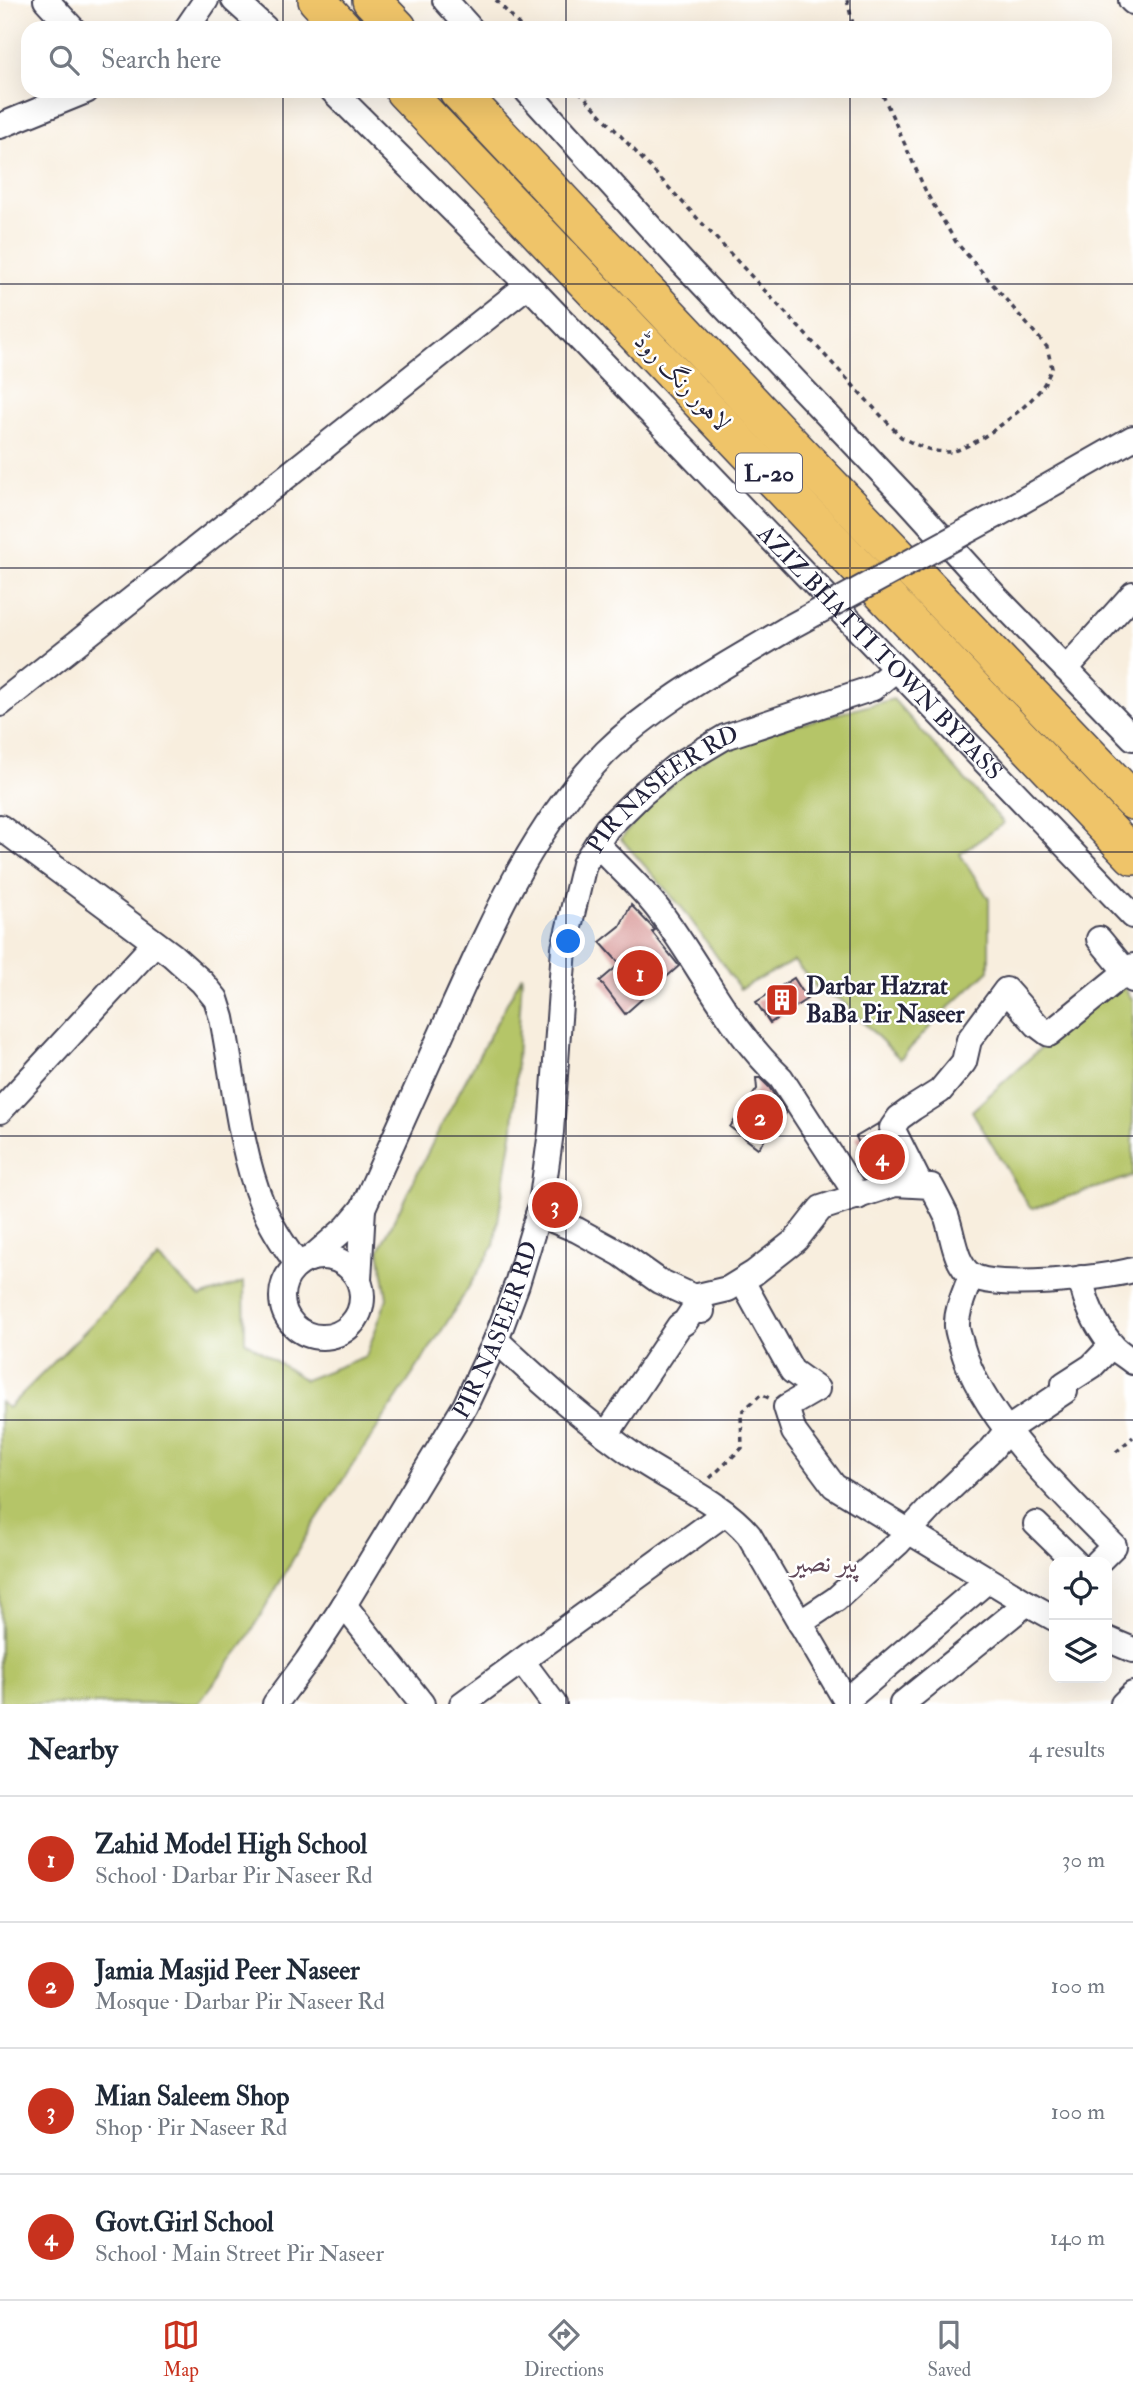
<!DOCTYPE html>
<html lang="en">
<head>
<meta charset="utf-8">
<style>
  body { margin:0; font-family:"IM FELL Double Pica",Amiri,serif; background:#f2f2f3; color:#1f2937 }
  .controls { position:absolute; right:21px; bottom:21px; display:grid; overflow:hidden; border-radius:14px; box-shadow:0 7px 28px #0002 }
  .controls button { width:63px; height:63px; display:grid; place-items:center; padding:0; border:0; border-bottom:2px solid #e0e1e3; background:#fff; color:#1f2937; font:35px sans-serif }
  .you { position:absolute; left:569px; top:942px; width:24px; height:24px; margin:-18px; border:5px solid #fff; border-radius:50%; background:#1a73e8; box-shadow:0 0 0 10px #1a73e833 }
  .badge { display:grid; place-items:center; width:46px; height:46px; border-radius:50%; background:#c8321e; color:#fff; font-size:23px; font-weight:700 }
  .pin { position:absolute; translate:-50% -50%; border:4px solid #fff; box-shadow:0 2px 7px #0006 }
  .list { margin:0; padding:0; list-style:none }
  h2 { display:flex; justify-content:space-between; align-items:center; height:91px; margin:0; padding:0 28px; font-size:30px }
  h2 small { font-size:23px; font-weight:400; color:#747a83 }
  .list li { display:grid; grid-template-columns:46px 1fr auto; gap:21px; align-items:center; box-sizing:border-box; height:126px; padding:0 28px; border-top:2px solid #e0e1e3 }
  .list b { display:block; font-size:26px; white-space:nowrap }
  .list p { margin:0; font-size:23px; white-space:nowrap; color:#747a83 }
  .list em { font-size:23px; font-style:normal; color:#747a83 }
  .icon { flex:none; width:38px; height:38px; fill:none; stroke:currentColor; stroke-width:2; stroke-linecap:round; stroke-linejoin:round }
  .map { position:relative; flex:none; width:1133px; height:1704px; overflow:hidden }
  .search { position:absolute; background:#fff; box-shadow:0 7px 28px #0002; left:21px; right:21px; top:21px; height:77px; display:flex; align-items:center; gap:18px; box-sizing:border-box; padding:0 24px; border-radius:21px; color:#747a83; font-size:26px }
  .sheet { height:595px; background:#fff }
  nav { display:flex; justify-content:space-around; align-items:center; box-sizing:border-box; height:98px; border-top:2px solid #e0e1e3; background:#fff; font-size:19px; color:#747a83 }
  nav a { display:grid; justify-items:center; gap:4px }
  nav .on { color:#c8321e }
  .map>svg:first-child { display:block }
  .green { fill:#b5c568; stroke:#6c7452; stroke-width:2 }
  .building { fill:#d69291 }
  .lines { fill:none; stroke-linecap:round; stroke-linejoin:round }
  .minor-casing { stroke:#424153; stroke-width:28 }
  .highway-casing { stroke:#424153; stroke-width:40 }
  .path { stroke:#424153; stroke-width:3.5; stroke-dasharray:5 5; stroke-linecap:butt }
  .minor { stroke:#fff; stroke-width:24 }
  .highway { stroke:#efc469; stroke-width:37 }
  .minor-bridge-casing { stroke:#424153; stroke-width:28; stroke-linecap:butt }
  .minor-bridge { stroke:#fff; stroke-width:24 }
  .grid { fill:none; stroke:#22223b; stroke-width:2; stroke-opacity:0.55 }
  .labels { text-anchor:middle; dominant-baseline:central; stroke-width:5; stroke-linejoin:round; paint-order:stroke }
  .shield { fill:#fff; stroke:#646476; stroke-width:2 }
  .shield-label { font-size:23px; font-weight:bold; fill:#22223b }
  .street-label { font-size:24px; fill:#22223b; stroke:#fff }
  .poi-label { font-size:24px; font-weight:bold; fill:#22223b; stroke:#fff; text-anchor:start }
  .quarter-label { font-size:28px; fill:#614959; stroke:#fff }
</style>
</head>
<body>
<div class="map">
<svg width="1133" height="1704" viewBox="0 0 1133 1704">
  <rect width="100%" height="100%" fill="#fff"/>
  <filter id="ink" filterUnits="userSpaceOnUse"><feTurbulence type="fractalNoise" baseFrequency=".0143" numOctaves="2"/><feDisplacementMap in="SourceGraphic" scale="14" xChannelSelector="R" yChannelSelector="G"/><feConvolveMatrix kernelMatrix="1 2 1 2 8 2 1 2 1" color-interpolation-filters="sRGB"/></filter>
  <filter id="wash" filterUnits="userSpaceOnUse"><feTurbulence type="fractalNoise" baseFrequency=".00686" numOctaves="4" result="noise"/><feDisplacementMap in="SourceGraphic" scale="28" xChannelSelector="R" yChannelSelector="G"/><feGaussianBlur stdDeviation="1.57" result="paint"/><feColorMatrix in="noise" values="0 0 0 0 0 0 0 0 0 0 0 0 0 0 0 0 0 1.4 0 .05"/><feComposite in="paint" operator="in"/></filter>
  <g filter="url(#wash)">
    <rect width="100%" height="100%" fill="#f8eede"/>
    <g class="green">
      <polygon points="893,699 1004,823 960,854 989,899 989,970 946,1010 900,1059 840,999 823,995 794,961 740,989 683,909 621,839 653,799 724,744"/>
      <polygon points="522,975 513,1128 494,1246 446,1324 309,1531 247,1640 198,1704 0,1704 0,1402 8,1408 158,1258 200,1297 244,1282 245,1341 305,1380 366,1356 387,1298 379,1250 441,1126"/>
      <polygon points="1117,978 1133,1000 1133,1176 1033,1208 1028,1205 972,1111"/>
    </g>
    <g id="blocks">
      <g class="building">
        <polygon points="631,905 653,928 655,930 652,932 679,966 625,1014 600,981 620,964 600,942 620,926"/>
        <polygon points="794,978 807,999 770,1023 756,1002"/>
        <polygon points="756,1078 760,1078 769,1087 786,1113 758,1148 730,1127 757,1089"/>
        <polygon points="878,1124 879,1135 896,1169 874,1175 856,1137"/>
      </g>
    </g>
  </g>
  <g filter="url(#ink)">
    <use href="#blocks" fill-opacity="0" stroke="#424153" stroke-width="2"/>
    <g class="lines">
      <defs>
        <g id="minor">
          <polyline points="46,0 72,28"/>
          <polyline points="234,0 265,28"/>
          <polyline points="445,0 470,28"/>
          <polyline points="1131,0 1133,2"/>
          <polyline points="187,28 206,0"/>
          <path id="s1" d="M333 91 528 285 1133 916"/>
          <polyline points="527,91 680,260 907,499 996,597 1133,738"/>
          <polyline points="0,126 86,91"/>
          <polyline points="1017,504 1133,438"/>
          <polyline points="1066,669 1133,594"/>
          <polyline points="0,704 528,285"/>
          <path d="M0 827 172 955 202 982 216 999 222 1018C234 1078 239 1148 262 1204 271 1227 284 1246 298 1265"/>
          <path d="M597 844C618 867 645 890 663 916 702 969 732 1033 781 1078L858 1197"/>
          <polyline points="1099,939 1133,980"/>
          <polyline points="0,1111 155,943"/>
          <polyline points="920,1184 892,1128 899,1118 913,1108 940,1091 964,1062 969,1040 1006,990 1037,1025 1049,1034 1133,966"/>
          <path d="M538 1214 577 1230 621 1254 659 1281 694 1297 728 1289 754 1273 796 1240 821 1208 895 1184 931 1186C936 1195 941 1205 946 1215 953 1233 954 1263 971 1275 995 1291 1104 1278 1133 1270"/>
          <circle cx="322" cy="1297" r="40"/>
          <path d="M310 1259 347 1227 363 1208C392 1142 422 1076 452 1010 493 919 535 824 606 752 659 700 727 665 790 627"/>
          <path d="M971 1275C966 1291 956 1309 957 1326 957 1333 961 1341 962 1347 983 1420 1062 1493 1114 1546L1098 1562"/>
          <path d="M1081 1278C1085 1304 1095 1324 1111 1344 1116 1351 1126 1356 1133 1362"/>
          <polyline points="359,1280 363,1208"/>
          <polyline points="742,1281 792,1371 817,1389 786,1407 794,1432 834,1486 1027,1603"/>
          <path d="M496 1340C542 1383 588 1424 640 1460 676 1484 721 1502 749 1535L846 1701 988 1580"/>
          <polyline points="606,1435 679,1326 685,1322 693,1310 702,1311"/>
          <polyline points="1036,1524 1075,1562"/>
          <polyline points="344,1605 422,1704"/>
          <polyline points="800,1623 836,1599 898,1543 934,1504 992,1449 1008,1429 1065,1391 1064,1384 1092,1366 1112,1345"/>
          <polyline points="1107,1639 1133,1650"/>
          <polyline points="522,1661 554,1704"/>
          <path id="s2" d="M275 1704 307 1661 344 1605 465 1406 496 1340 517 1284 541 1205 551 1132 564 948 584 864 607 828 643 793 676 766 725 737 873 688 896 669"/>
          <polyline points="462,1704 725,1513"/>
          <polyline points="902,1704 1027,1603 1054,1618"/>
          <polyline points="1123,1704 1133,1694"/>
        </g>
        <g id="highway">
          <polyline points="317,0 343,28"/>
          <polyline points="371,0 398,28"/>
          <polyline points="404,91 1133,856"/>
          <polyline points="458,91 784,437 1133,801"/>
        </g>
      </defs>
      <use href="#minor" class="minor-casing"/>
      <use href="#highway" class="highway-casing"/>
      <g class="path">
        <polyline points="496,0 522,28"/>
        <polyline points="847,0 854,28"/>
        <path d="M579 91 901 437C916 445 930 452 948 452 971 451 1029 407 1042 387 1046 382 1049 374 1052 368L1047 347 956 242 927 194 881 91"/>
        <polyline points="1116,1452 1133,1437"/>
        <polyline points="710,1478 742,1448 741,1413 761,1394 769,1398"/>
      </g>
      <use href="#minor" class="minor"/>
      <use href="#highway" class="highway"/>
      <defs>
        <polyline id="minor-bridge" points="790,627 1017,504"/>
      </defs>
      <use href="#minor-bridge" class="minor-bridge-casing"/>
      <use href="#minor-bridge" class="minor-bridge"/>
    </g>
  </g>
  <path class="grid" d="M283 0V28M566 0V28M850 0V28M283 91V1704M566 91V1704M850 91V1704M0 284H1133M0 568H1133M0 852H1133M0 1136H1133M0 1420H1133"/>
  <defs>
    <symbol id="building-square" viewBox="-11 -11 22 22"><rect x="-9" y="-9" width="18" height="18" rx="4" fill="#c8321e" stroke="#fff"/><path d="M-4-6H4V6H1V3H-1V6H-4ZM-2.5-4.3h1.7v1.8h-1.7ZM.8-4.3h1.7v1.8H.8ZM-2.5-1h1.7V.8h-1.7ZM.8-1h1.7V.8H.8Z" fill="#fff"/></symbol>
  </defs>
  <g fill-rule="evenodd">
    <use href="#building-square" x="763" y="981" width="38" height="38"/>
  </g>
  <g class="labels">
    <rect class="shield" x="736" y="453.5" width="66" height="39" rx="5"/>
    <g class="shield-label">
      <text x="769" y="473">L-20</text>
    </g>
    <g class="street-label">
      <text transform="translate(682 382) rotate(46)">لاہور رنگ روڈ</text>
      <text stroke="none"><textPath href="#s1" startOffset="784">AZIZ BHATTI TOWN BYPASS</textPath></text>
      <text stroke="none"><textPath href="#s2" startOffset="1024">PIR NASEER RD</textPath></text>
      <text stroke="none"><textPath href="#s2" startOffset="436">PIR NASEER RD</textPath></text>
    </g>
    <g class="poi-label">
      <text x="806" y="986">Darbar Hazrat<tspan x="806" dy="28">BaBa Pir Naseer</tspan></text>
    </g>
    <g class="quarter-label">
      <text x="824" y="1563">پیر نصیر</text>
    </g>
  </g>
</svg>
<div class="controls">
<button><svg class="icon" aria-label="locate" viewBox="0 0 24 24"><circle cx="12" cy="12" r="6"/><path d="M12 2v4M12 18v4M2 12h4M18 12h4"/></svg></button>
<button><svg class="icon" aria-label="layers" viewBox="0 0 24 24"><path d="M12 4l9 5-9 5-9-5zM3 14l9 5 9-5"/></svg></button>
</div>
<div class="you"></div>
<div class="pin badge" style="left:640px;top:973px">1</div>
<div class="pin badge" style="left:760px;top:1117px">2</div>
<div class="pin badge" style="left:555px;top:1205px">3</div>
<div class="pin badge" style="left:882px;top:1157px">4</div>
<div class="search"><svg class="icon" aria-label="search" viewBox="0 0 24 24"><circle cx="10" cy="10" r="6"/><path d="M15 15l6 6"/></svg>Search here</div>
</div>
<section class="sheet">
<h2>Nearby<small>4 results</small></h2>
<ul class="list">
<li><span class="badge">1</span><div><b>Zahid Model High School</b><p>School · Darbar Pir Naseer Rd</p></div><em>30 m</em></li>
<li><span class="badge">2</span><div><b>Jamia Masjid Peer Naseer</b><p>Mosque · Darbar Pir Naseer Rd</p></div><em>100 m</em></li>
<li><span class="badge">3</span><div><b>Mian Saleem Shop</b><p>Shop · Pir Naseer Rd</p></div><em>100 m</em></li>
<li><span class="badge">4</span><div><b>Govt.Girl School</b><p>School · Main Street Pir Naseer</p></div><em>140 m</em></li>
</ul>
</section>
<nav>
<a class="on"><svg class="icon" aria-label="map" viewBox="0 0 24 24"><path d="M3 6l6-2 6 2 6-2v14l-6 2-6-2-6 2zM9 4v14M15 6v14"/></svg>Map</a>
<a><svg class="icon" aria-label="directions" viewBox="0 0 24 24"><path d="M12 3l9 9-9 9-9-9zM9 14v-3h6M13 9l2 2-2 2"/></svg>Directions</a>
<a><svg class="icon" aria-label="saved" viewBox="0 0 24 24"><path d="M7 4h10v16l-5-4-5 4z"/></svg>Saved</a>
</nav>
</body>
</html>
